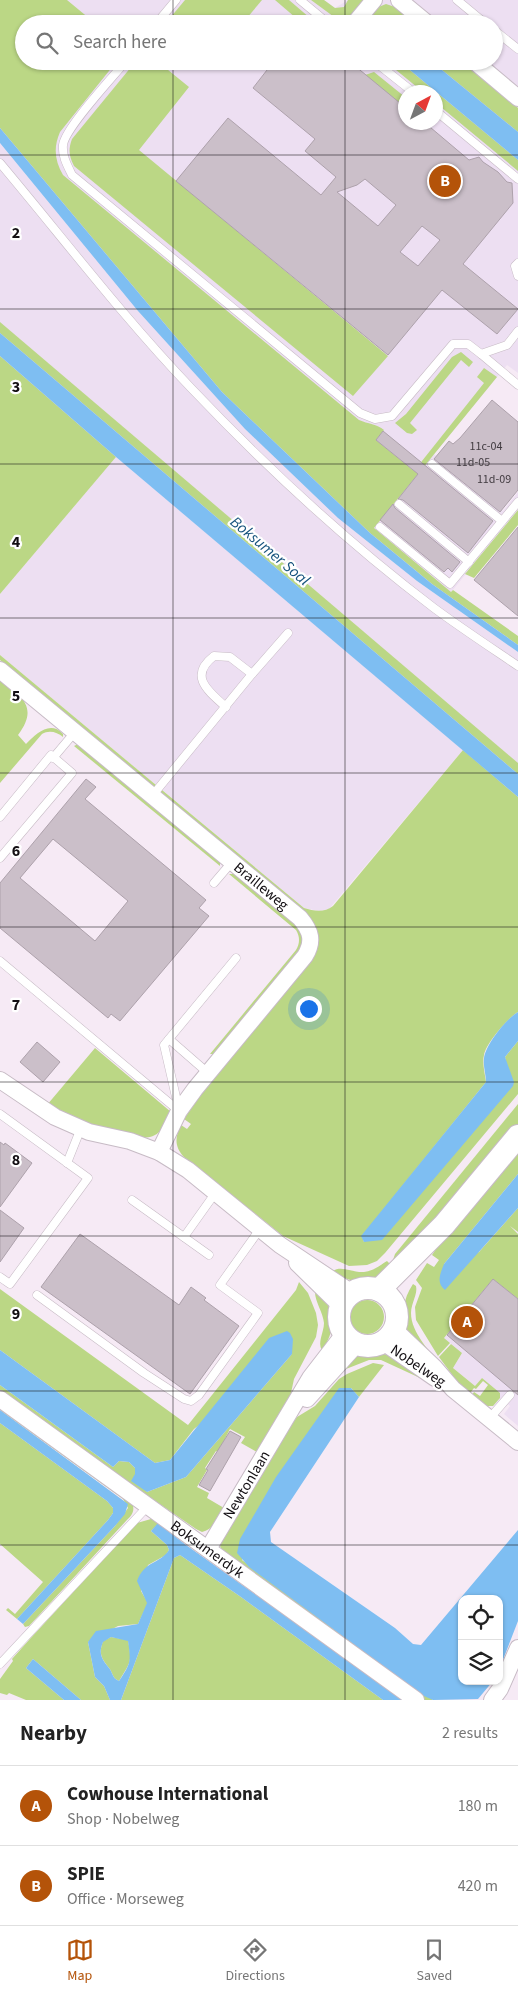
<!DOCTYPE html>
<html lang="en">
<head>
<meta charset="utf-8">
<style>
  body { margin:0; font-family:"Source Sans 3",sans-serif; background:#f6f6f6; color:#222 }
  .controls { position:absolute; right:15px; bottom:15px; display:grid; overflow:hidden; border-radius:10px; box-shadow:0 1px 4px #0004 }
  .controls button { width:45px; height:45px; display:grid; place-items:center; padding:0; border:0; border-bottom:1px solid #e0e0e0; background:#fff; color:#222; font:25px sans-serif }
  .compass { position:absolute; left:398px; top:85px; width:45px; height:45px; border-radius:50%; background:#fff; box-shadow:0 1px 4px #0004; rotate:41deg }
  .you { position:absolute; left:308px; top:1008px; width:18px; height:18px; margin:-12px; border:4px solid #fff; border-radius:50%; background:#1a73e8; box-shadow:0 0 0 8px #1a73e833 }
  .badge { display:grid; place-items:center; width:32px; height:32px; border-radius:50%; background:#b45309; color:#fff; font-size:16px; font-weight:700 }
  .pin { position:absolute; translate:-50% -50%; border:2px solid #fff; box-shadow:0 1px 5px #0006 }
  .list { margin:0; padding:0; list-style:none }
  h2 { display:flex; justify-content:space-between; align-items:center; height:65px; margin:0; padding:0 20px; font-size:21px }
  h2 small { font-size:16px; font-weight:400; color:#767676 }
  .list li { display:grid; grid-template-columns:32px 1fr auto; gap:15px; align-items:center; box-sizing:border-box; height:80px; padding:0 20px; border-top:1px solid #e0e0e0 }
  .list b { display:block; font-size:19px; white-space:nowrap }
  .list p { margin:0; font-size:16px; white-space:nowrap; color:#767676 }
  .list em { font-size:16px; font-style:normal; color:#767676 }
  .icon { flex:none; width:28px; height:28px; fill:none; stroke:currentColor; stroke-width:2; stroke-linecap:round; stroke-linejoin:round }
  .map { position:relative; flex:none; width:518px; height:1700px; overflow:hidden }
  .search { position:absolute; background:#fff; box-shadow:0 1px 4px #0004; left:15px; right:15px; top:15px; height:55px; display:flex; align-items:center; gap:12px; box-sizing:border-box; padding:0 18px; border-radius:28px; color:#767676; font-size:19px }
  .sheet { height:225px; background:#fff }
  nav { display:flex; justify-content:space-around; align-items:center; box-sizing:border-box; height:70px; border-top:1px solid #e0e0e0; background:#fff; font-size:14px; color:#767676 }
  nav a { display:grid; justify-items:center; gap:2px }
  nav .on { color:#b45309 }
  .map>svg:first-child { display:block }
  .industrial { fill:#eddff2; fill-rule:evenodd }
  .green { fill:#bbd785 }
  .water { fill:#7ebef2; fill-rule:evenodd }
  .building { fill:#cbbfc9; stroke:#ada1ab; fill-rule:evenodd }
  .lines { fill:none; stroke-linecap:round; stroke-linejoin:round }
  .lane-casing { stroke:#c7bbc5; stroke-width:9 }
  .street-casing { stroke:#c7bbc5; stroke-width:18 }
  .secondary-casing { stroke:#c7bbc5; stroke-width:24 }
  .lane { stroke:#fff; stroke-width:8 }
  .street { stroke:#fff; stroke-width:16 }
  .secondary { stroke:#fff; stroke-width:22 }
  .grid { fill:none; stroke:#130f13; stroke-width:1; stroke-opacity:0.55 }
  .labels { text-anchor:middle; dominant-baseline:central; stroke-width:4.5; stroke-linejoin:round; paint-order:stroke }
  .number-label { font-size:12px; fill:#413b40 }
  .street-label { font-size:15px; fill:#130f13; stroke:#fff }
  .water-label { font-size:16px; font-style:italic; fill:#18547e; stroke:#fff }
  .grid-label { font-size:16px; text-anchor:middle; font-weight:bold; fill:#130f13; stroke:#fff; stroke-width:4.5; stroke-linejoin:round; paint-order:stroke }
</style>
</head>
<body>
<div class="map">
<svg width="518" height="1700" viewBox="0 0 518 1700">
  <rect width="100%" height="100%" fill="#f6eaf5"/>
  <g class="industrial">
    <path d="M0 0H324L335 8 348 0H518V373L507 365 434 454 503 511 518 492V510L448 596 370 533 0 128ZM24 24H494V61H24ZM406 92H436V122H406Z"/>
    <polygon points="0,143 138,311 245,429 338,518 417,581 518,652 518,774 0,333"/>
    <polygon points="116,457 463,750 329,909 319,911 304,908 0,655 0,594"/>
    <polygon points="493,1279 518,1299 518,1426 504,1414 510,1406 508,1404 501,1412 493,1406 500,1398 482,1378 475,1386 453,1368 462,1353 444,1338"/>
  </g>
  <g class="green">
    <path d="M0 0H67L96 24H24V61H117L60 132C53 148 55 161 63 175L359 420C368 424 377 424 384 430L376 440 414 471 484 383 477 377 484 368 497 377 374 528 451 592 453 590 518 636V645L432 584 370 533 222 392 0 128Z"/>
    <polygon points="185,0 262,0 242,24 176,24 170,18"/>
    <polygon points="275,0 289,0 317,24 303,24"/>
    <polygon points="311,0 324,0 335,8 344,7 348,0 364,0 348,19 341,22"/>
    <polygon points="386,4 395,7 416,24 363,24 376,8"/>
    <path d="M136 61H157L189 87 139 150 388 356 353 396 74 166C69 156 68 150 72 139Z"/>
    <polygon points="385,61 399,61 518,160 518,171 436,103 436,92 423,92"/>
    <polygon points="431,61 461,61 518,108 518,132"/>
    <polygon points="374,72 405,97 403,106 365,75"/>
    <polygon points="0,322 518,763 518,774 0,333"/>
    <polygon points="461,352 473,362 469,367 461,360 410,423 417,430 412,434 407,433 395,423 406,414 452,357"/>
    <polygon points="0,356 116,457 0,594"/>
    <polygon points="518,510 518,525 474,578 465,574"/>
    <polygon points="0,655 156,785 153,788 0,660"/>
    <path d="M0 679C22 697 39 707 18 735L26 744C36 734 50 720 63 734V737C57 732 49 730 42 734L0 783Z"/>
    <polygon points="78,744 220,861 220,866 74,746"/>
    <path d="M463 750 518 797V1012C508 1018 486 1043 484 1055 482 1063 485 1074 486 1082L362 1236 364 1242 507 1066 505 1057 518 1041V1094L385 1253 377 1261 367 1265 349 1266 283 1236 184 1157C174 1146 175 1137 181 1125L187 1129 191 1124 184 1119 202 1093 317 943 160 793 162 790 304 908C314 911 324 913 333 906Z"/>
    <path d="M229 874H235L299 927 303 935 302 947 216 1054H210L296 950C300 943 300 937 296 930Z"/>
    <path d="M95 1048 171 1112C167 1121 163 1132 153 1136 132 1145 68 1115 47 1105Z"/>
    <polygon points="518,1104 518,1124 418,1244 393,1260 395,1254"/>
    <polygon points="518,1147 518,1174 444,1264 479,1252 518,1208 518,1232 510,1226 518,1234 518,1299 493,1279 444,1338 450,1343 438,1356 416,1320 415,1307 422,1288 416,1280 427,1263 434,1267 439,1260 432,1255 448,1231"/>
    <path d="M387 1261 394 1268C388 1271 382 1277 376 1280 363 1285 343 1280 333 1271 341 1265 354 1273 364 1272 373 1271 379 1266 387 1261Z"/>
    <path d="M299 1282 308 1293 316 1313 318 1325 316 1337 294 1379 288 1407 257 1452 241 1443 245 1437 230 1429 218 1452 216 1451 205 1468 207 1470 197 1487 209 1493 207 1498 224 1508C218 1518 214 1529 202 1532L196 1529 0 1394V1385L113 1467 119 1461 129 1462 135 1468V1474L147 1492 186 1477 292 1354 194 1429 170 1460 155 1463 0 1350V1289L188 1425 296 1290Z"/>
    <path d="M413 1284 416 1286C418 1294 411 1303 411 1313 411 1333 431 1352 442 1368L408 1334C400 1316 403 1299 413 1284Z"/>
    <path d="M315 1292C319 1295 324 1299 327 1304 338 1318 331 1338 322 1350 317 1343 324 1332 324 1323 323 1312 315 1302 315 1292Z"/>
    <circle cx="367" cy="1317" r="17"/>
    <polygon points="451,1344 462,1353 453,1368 475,1386 482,1378 500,1393 500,1398 493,1406 485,1406 472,1395 474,1392 480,1396 488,1385 483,1381 476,1389 474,1388 470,1393 459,1384 439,1357"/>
    <polygon points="365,1354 381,1353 390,1356 431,1383 381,1360 369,1360 346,1369 343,1368 356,1356"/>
    <polygon points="373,1363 384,1365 359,1397 351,1388 242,1560 433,1700 424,1700 413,1693 223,1553 220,1546 225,1532 278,1444 297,1417 315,1406 339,1379 347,1374"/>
    <path d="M0 1404 132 1501C135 1511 133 1514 126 1521L29 1626 25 1627 23 1624 115 1526 128 1508 123 1499 0 1410Z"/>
    <polygon points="0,1423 107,1501 113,1508 113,1513 108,1520 17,1619 6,1610 8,1608 15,1614 43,1582 0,1544"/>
    <polygon points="151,1519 155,1519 404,1700 158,1524 151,1531 167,1545 169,1550 166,1555 148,1565 141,1591 148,1603 138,1624 118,1626 88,1642 95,1677 104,1686 110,1700 81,1700 33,1659 26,1668 64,1700 26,1700 9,1693 7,1695 0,1693 0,1679 13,1661 12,1659 29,1640 137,1523"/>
    <polygon points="180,1555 241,1597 383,1700 121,1700 174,1558"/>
    <path d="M111 1637 128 1640C132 1663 131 1661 119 1681 112 1678 113 1673 109 1668 102 1659 98 1654 103 1641Z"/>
  </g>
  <g class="water">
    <polygon points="399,61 431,61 518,132 518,160"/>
    <polygon points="0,128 222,392 370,533 432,584 518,645 518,652 417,581 338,518 245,429 138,311 0,143"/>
    <polygon points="0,333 518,774 518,797 116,457 0,356"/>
    <path d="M518 1012V1041L505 1057 514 1082 513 1086 382 1240 364 1242 361 1236 486 1082C486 1075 483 1066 484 1059 485 1045 506 1019 518 1012Z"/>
    <path d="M518 1174V1208L445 1290C436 1283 440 1274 444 1264Z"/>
    <polygon points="287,1331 290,1333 293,1339 292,1354 186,1477 147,1492 131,1481 135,1474 135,1468 129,1462 119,1461 113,1467 0,1385 0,1350 155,1463 170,1460 269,1338"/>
    <polygon points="339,1388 351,1388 359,1397 270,1532 271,1542 395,1628 413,1644 421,1645 518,1530 518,1621 499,1670 499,1599 462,1599 462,1681 493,1681 478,1699 433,1700 424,1696 249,1567 237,1553 240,1539 276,1477"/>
    <polygon points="0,1410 128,1504 125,1514 115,1526 23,1624 17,1619 108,1520 113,1513 113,1508 107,1501 0,1423"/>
    <path d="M158 1523 186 1545 404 1700H383L241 1597 180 1555 174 1558 121 1700H110L104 1686 95 1677 88 1642 96 1631 138 1624 147 1603 137 1581C144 1561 160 1564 169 1550L167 1545 151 1531ZM111 1637 128 1641C131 1662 131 1663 119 1681 112 1678 113 1673 109 1668 102 1659 98 1654 103 1642Z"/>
    <polygon points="33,1659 81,1700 64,1700 26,1668"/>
  </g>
  <g class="building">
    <path d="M274 61H349L406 108V122H424L469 160 479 157 483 162 498 172 507 182 512 183 513 203 463 264 518 309 497 334 442 290 388 355 176 181 228 118 321 195 336 177 305 151 315 139 253 88ZM365 179 396 205 378 226 337 192 357 185ZM422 226 440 240 418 266 400 252Z"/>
    <polygon points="492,400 518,422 518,490 500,512 434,459 449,441 453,444 460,438"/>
    <polygon points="383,431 493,521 468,553 403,500 398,499 418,474 376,440"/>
    <polygon points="393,504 395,508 460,562 452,572 448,568 444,572 380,520"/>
    <polygon points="518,527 518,616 474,580"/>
    <path d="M86 779 96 787 85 799 206 900 199 908 209 916 120 1021 111 1014 108 1018 0 928V883ZM53 839 128 901 95 941 20 878Z"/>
    <polygon points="37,1042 60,1062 43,1082 20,1062"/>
    <polygon points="0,1142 4,1145 5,1143 32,1163 0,1207"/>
    <polygon points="0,1210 24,1228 0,1262"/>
    <polygon points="80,1234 179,1305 191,1287 206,1298 204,1300 239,1326 190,1394 41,1287"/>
    <polygon points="493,1279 518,1299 518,1395 447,1335"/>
    <polygon points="230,1431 241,1437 210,1491 199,1485 208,1470 206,1469"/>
  </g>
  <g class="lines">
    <defs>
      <g id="lane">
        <polyline points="300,0 329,24"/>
        <polyline points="457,0 486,24"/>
        <polyline points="156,24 176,0"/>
        <polyline points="494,30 518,49"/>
        <path d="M126 61C113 77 65 128 63 145 62 156 67 165 72 175L360 413 375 419 392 416 453 344H468L481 354 507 345 518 331"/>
        <polyline points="374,61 413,92"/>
        <polyline points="436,111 518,179"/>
        <path d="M0 163C63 238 123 317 191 388 266 467 347 542 434 608 461 628 490 647 518 666"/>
        <polyline points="518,263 515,266 518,276"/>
        <polyline points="481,354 518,385"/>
        <polyline points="432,464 502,521"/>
        <polyline points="399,504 469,562"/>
        <polyline points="380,527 450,584 518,502"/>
        <path d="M226 707C208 691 188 676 214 656L230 657 252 674"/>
        <polyline points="53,758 75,732"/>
        <polyline points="152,796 252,674 288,633"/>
        <polyline points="0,817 51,755 72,773 0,858"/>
        <polyline points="214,883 232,862"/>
        <polyline points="0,961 179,1111"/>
        <polyline points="169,1039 208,1073"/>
        <polyline points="179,1110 164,1045 236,958"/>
        <polyline points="0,1114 88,1178 10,1284 0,1277"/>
        <polyline points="67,1163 81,1128"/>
        <polyline points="132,1200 209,1255"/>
        <polyline points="184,1237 216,1192"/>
        <polyline points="37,1295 144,1373 184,1399 191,1401 199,1395 258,1313 220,1285 260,1229"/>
        <polyline points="489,1419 510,1395"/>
        <polyline points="0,1664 148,1506"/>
      </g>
      <g id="street">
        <polyline points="399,0 428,24"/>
        <polyline points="354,24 374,0"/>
        <polyline points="474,61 518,98"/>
        <path id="s1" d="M0 670 300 918C311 931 314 941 305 956L195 1089 179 1111 159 1152"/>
        <polyline points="0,1080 55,1117 89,1132 130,1141 159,1152 188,1170 280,1245 352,1293"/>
        <polyline points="297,1263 341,1306"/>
        <polyline points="395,1330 434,1367 453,1389 518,1442"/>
        <polyline points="383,1342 435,1378"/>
        <path id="s2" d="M0 1399 416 1700"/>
        <polyline points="307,1399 357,1344"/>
        <path id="s3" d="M208 1549 310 1378 344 1334"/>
        <polyline points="492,1700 500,1689 518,1648"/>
      </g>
      <g id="secondary">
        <circle cx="368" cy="1317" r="29"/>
        <polyline points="379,1290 444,1225 518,1136"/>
      </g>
    </defs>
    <use href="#lane" class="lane-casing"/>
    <use href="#street" class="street-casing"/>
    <use href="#secondary" class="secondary-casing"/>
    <use href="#lane" class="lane"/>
    <use href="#street" class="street"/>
    <use href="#secondary" class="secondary"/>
  </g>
  <path class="grid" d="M173 0V24M345 0V24M173 61V1700M345 61V1700M0 155H518M0 309H518M0 464H518M0 618H518M0 773H518M0 927H518M0 1082H518M0 1236H518M0 1391H518M0 1545H518"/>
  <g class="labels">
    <g class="number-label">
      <text x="486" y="446">11c-04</text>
      <text x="473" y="462">11d-05</text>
      <text x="494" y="479">11d-09</text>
    </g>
    <g class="street-label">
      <text stroke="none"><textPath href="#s1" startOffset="339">Brailleweg</textPath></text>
      <text transform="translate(418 1366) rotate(34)">Nobelweg</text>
      <text stroke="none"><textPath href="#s3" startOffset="75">Newtonlaan</textPath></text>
      <text stroke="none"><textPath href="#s2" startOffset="256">Boksumerdyk</textPath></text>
    </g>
    <g class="water-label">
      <text transform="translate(270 551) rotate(40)">Boksumer Soal</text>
    </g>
  </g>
  <g class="grid-label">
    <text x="16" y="238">2</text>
    <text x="16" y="392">3</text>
    <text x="16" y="547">4</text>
    <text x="16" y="701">5</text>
    <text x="16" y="856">6</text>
    <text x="16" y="1010">7</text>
    <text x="16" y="1165">8</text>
    <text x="16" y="1319">9</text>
  </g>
</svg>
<div class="controls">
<button><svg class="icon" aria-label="locate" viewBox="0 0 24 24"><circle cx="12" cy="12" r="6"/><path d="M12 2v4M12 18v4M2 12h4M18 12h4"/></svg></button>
<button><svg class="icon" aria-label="layers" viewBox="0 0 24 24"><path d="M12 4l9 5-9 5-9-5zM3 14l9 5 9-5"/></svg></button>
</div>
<svg class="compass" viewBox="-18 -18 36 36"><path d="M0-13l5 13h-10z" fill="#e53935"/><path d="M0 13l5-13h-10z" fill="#767676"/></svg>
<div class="you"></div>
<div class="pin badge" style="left:467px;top:1322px">A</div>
<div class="pin badge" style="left:445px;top:181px">B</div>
<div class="search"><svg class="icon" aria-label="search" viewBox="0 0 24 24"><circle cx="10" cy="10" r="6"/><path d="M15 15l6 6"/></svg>Search here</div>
</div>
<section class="sheet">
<h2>Nearby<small>2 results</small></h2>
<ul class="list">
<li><span class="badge">A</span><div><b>Cowhouse International</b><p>Shop · Nobelweg</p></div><em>180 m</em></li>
<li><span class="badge">B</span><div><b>SPIE</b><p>Office · Morseweg</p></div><em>420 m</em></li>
</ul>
</section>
<nav>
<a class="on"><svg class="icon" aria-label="map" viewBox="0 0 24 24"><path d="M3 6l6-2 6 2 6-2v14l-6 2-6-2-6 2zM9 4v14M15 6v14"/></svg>Map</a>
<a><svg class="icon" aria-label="directions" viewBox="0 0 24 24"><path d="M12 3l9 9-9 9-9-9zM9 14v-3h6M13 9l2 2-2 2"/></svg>Directions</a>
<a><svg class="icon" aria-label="saved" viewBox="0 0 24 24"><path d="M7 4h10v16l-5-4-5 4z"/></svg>Saved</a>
</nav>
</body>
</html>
